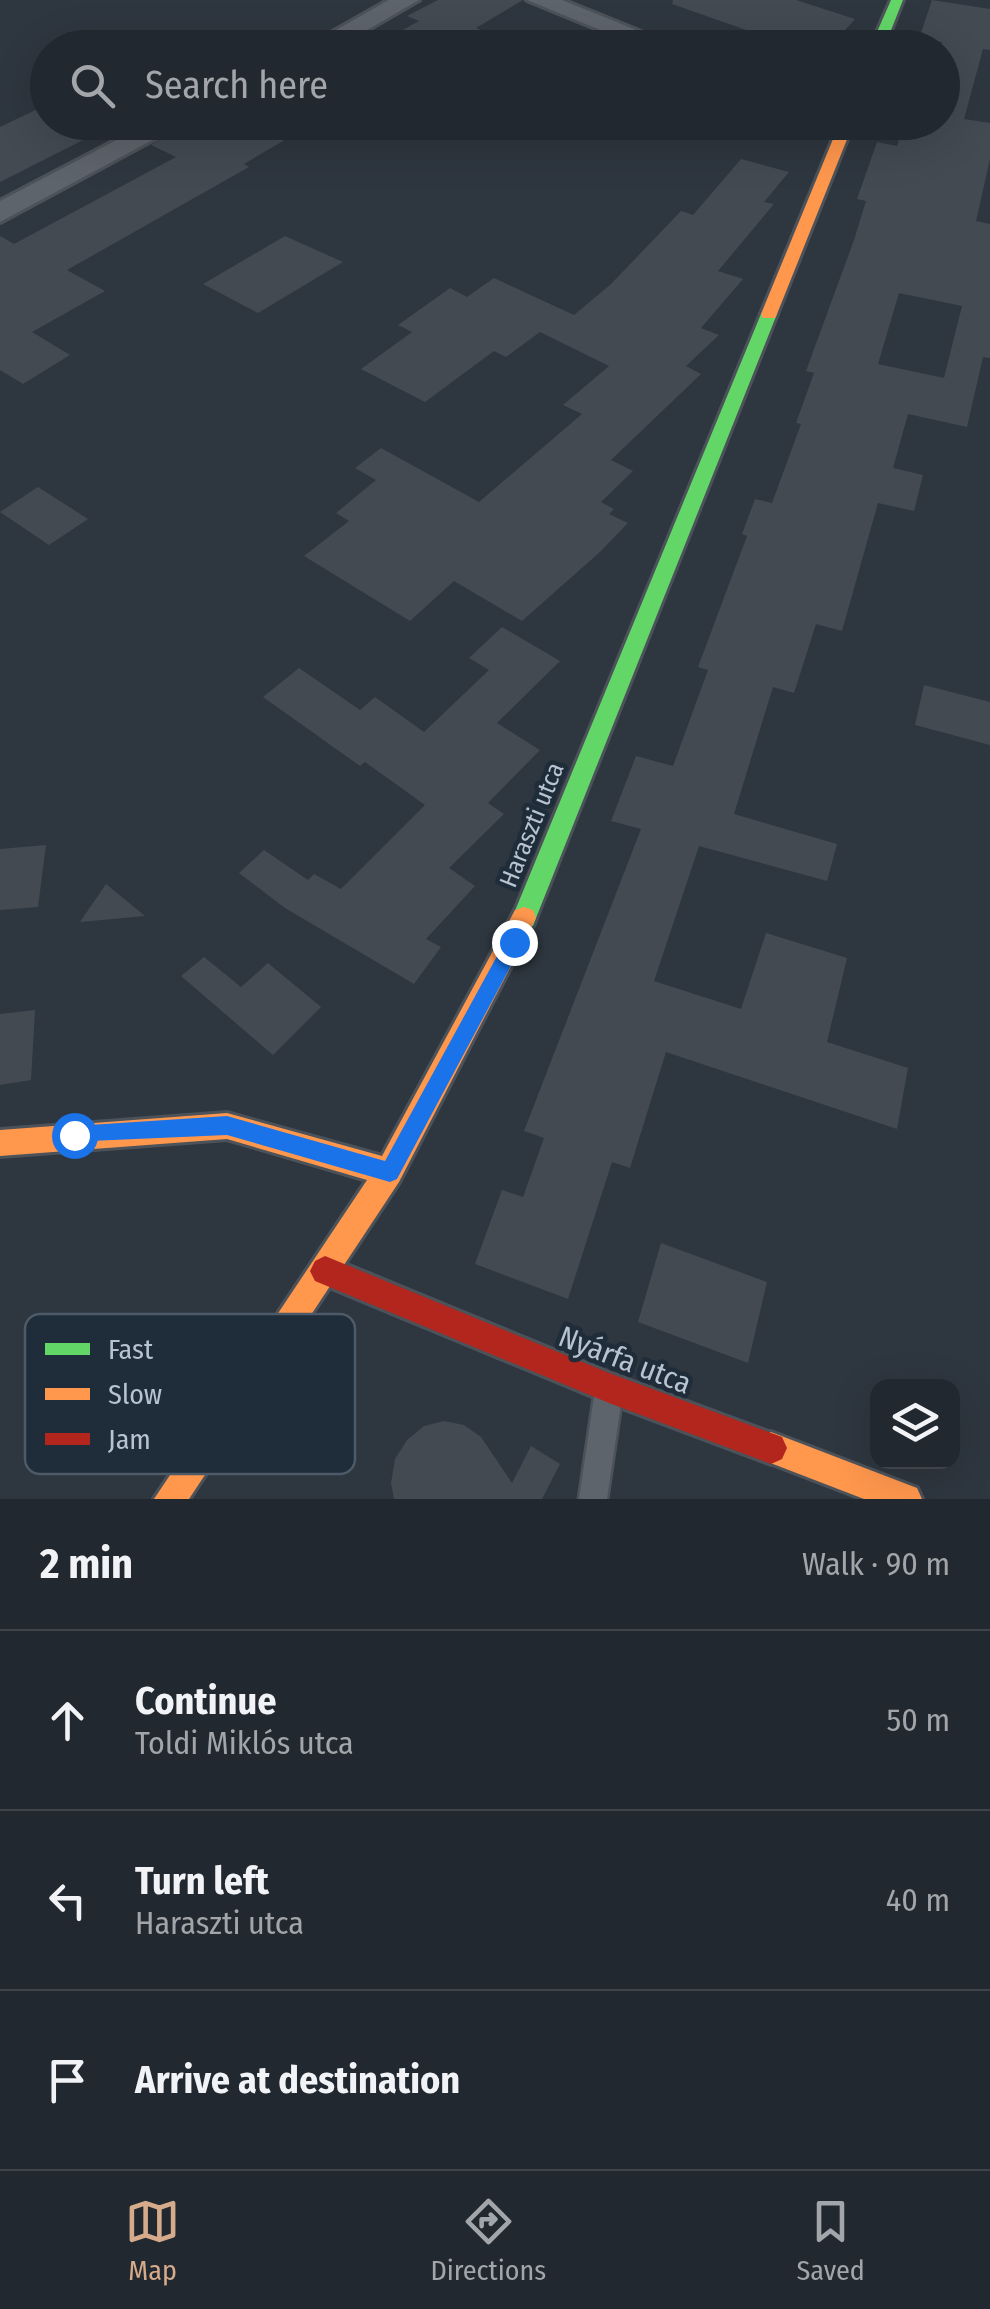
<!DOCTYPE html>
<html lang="en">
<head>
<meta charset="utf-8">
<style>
  body { margin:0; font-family:"Fira Sans Condensed",sans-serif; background:#2e343b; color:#f1f3f6 }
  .controls { position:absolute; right:30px; bottom:30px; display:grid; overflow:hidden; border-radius:20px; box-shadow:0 10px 40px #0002 }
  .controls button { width:90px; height:90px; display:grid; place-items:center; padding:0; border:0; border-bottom:2px solid #3f444b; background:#22282f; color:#f1f3f6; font:50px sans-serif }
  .stop { position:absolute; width:30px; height:30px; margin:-22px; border:8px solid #1a73e8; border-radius:50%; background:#fff }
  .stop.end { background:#1a73e8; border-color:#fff; box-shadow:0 2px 10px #0008 }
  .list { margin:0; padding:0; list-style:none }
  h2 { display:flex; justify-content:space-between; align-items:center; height:130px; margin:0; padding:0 40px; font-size:42px }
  h2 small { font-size:32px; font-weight:400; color:#a2a6aa }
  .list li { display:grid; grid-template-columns:65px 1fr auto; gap:30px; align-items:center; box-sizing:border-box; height:180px; padding:0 40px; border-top:2px solid #3f444b }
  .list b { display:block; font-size:38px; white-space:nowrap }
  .list p { margin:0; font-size:32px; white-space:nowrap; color:#a2a6aa }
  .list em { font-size:32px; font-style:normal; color:#a2a6aa }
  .icon { flex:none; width:55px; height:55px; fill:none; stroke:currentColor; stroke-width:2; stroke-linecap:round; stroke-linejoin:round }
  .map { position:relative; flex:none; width:990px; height:1499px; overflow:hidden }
  .search { position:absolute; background:#22282f; box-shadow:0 10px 40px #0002; left:30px; right:30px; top:30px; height:110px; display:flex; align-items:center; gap:25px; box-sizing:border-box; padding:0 35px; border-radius:55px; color:#a2a6aa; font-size:38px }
  .sheet { height:670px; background:#22282f }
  nav { display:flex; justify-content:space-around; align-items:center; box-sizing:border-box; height:140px; border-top:2px solid #3f444b; background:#22282f; font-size:28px; color:#a2a6aa }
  nav a { display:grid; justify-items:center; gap:5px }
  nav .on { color:#d6ab8b }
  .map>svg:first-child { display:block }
  .building { fill:#434a52; fill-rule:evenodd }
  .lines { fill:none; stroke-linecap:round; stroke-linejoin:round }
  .lane-casing { stroke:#4c5259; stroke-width:5 }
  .street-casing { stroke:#4c5259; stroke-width:6 }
  .fast-casing { stroke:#4c5259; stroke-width:6 }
  .slow-casing { stroke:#4c5259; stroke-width:6 }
  .jam-casing { stroke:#4c5259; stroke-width:6 }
  .lane { fill:#5e646c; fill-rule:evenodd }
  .street { fill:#5e646c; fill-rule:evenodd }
  .fast { fill:#63d668; fill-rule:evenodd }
  .slow { fill:#ff974d; fill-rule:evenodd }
  .jam { fill:#b3261e; fill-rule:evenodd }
  .route { fill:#1a73e8 }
  .labels { text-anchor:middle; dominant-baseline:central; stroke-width:9; stroke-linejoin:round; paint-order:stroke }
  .street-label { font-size:25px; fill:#b8c3cf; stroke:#1f2d3b }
  .near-street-label { font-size:30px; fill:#b8c3cf; stroke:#1f2d3b }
  .key { fill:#1f2d3b; stroke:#4d5a67; stroke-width:2.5 }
  .key-label { font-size:28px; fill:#b8c3cf }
</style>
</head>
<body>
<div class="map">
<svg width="990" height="1499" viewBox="0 0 990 1499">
  <rect width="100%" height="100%" fill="#2e363f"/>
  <g class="building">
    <polygon points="438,0 523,0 476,28 520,48 370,48 419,21 407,16"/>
    <polygon points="673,0 796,0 855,19 829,48 798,48 672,4"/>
    <path d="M932 0 990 9V50L983 49 964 119 990 123V159L976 221 990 224V358L983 357 967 427 908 414 893 468 923 475 914 511 878 503 842 631 816 624 794 693 773 687 734 814 837 844 827 881 699 846 654 981 741 1009 766 933 847 958 827 1042 908 1068 897 1129 666 1052 630 1168 612 1162 568 1299 475 1264 502 1190 523 1197 544 1138 524 1131 641 829 611 821 636 756 673 766 708 670 698 667 747 536 742 534 755 499 772 503 801 424 796 423 814 373 806 371 854 240 866 201 857 199 877 142 897 146 905 122H942V42L919 39ZM899 293 962 306 944 378 878 364Z"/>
    <polygon points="48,104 48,122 142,122 124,132 111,126 0,182 0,127"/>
    <polygon points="190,122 315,122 244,164 249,167 67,270 105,291 32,332 70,355 23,384 0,370 0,236 14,244 176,157 151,145"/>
    <polygon points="741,159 789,172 764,202 774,204 718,271 743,279 701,328 719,335 686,366 701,374 611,460 633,471 601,502 614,509 609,514 628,523 600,552 522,621 454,581 410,621 304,556 349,521 336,513 376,480 355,468 381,448 479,502 582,414 563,405 609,366 540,332 506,357 494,351 425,402 361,369 412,332 398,325 450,288 467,297 494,278 574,315 611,284 681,211 693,215"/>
    <polygon points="285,236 343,262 258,313 203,284"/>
    <polygon points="38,487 88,519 49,545 0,512"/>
    <polygon points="502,627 560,661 497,723 540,750 488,803 504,814 449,868 475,886 426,939 441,947 414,984 285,908 239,873 264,850 308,880 314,874 341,889 425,805 365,762 360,766 263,697 299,668 360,710 375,697 424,732 489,670 469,658"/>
    <polygon points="924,685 990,702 990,745 915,725"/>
    <polygon points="46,845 38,907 0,910 0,849"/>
    <polygon points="106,884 145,916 80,922"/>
    <polygon points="204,957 241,987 268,963 321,1007 273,1055 181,976"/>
    <polygon points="35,1010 31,1080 0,1085 0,1014"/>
    <polygon points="661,1243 767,1282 748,1363 638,1322"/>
    <polygon points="444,1421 464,1425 481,1437 512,1483 531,1446 560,1464 542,1499 394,1499 391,1483 395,1459 407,1440 424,1426"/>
  </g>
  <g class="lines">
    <defs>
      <polygon id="lane" points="608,1383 618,1387 622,1397 607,1499 579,1499 594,1397 598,1387"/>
      <g id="street">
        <polygon points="389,0 419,0 336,48 304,48"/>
        <polygon points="527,0 562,0 681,48 644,48"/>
        <polygon points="151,122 186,122 0,222 0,201"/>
      </g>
      <g id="fast">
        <polygon points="891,0 903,0 884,48 870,48"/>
        <polygon points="769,309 777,314 536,918 533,926 524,929 515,926 512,918 761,314"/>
      </g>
      <g id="slow">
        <polygon points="840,122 854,122 777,314 775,318 763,318 761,314"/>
        <polygon points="524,907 533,910 536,918 399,1182 189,1499 154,1499 367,1180 227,1139 0,1156 0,1130 227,1113 382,1156 515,910"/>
        <polygon points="771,1432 917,1488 922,1499 864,1499 760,1459 755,1448 760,1437"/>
      </g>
      <polygon id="jam" points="325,1256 609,1373 782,1437 787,1448 782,1459 771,1464 609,1403 315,1281 310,1271 315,1261"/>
    </defs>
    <use href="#lane" class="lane-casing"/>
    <use href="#street" class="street-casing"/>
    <use href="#fast" class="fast-casing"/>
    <use href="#slow" class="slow-casing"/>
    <use href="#jam" class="jam-casing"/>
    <use href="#lane" class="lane"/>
    <use href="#street" class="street"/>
    <use href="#fast" class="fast"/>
    <use href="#slow" class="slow"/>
    <use href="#jam" class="jam"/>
  </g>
  <polygon class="route" points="514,934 523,942 521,947 397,1179 390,1182 227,1135 67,1142 64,1135 74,1126 227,1116 385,1161 508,936"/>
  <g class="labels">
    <g class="street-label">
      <text transform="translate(532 825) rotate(-68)">Haraszti utca</text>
    </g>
    <g class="near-street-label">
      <text transform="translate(625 1360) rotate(21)">Nyárfa utca</text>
    </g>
  </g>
  <rect x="25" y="1314" width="330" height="160" rx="15" class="key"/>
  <rect x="45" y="1343" width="45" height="12" fill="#63d668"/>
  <rect x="45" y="1388" width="45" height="12" fill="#ff974d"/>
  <rect x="45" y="1433" width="45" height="12" fill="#b3261e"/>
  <g class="key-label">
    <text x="108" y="1359">Fast</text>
    <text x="108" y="1404">Slow</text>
    <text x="108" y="1449">Jam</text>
  </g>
</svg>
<div class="controls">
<button><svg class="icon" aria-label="layers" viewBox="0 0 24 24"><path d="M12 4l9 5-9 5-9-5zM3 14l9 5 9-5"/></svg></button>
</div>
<div class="stop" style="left:74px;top:1135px"></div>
<div class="stop end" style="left:514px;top:942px"></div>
<div class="search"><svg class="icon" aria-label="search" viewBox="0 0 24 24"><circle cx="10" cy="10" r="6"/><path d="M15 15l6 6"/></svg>Search here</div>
</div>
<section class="sheet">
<h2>2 min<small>Walk · 90 m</small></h2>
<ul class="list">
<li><svg class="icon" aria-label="ahead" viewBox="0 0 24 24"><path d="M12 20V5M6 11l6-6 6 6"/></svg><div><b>Continue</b><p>Toldi Miklós utca</p></div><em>50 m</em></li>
<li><svg class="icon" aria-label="left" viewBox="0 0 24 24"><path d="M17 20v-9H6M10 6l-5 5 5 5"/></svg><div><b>Turn left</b><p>Haraszti utca</p></div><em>40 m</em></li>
<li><svg class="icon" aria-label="arrive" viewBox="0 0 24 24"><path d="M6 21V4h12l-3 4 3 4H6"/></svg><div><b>Arrive at destination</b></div></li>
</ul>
</section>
<nav>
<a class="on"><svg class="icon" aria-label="map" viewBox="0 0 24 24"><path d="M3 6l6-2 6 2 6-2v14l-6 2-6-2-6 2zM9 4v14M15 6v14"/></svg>Map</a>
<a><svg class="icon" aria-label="directions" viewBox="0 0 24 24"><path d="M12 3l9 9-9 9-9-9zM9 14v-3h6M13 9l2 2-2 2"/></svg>Directions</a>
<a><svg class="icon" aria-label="saved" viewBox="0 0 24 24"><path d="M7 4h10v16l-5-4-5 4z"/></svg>Saved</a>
</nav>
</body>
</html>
